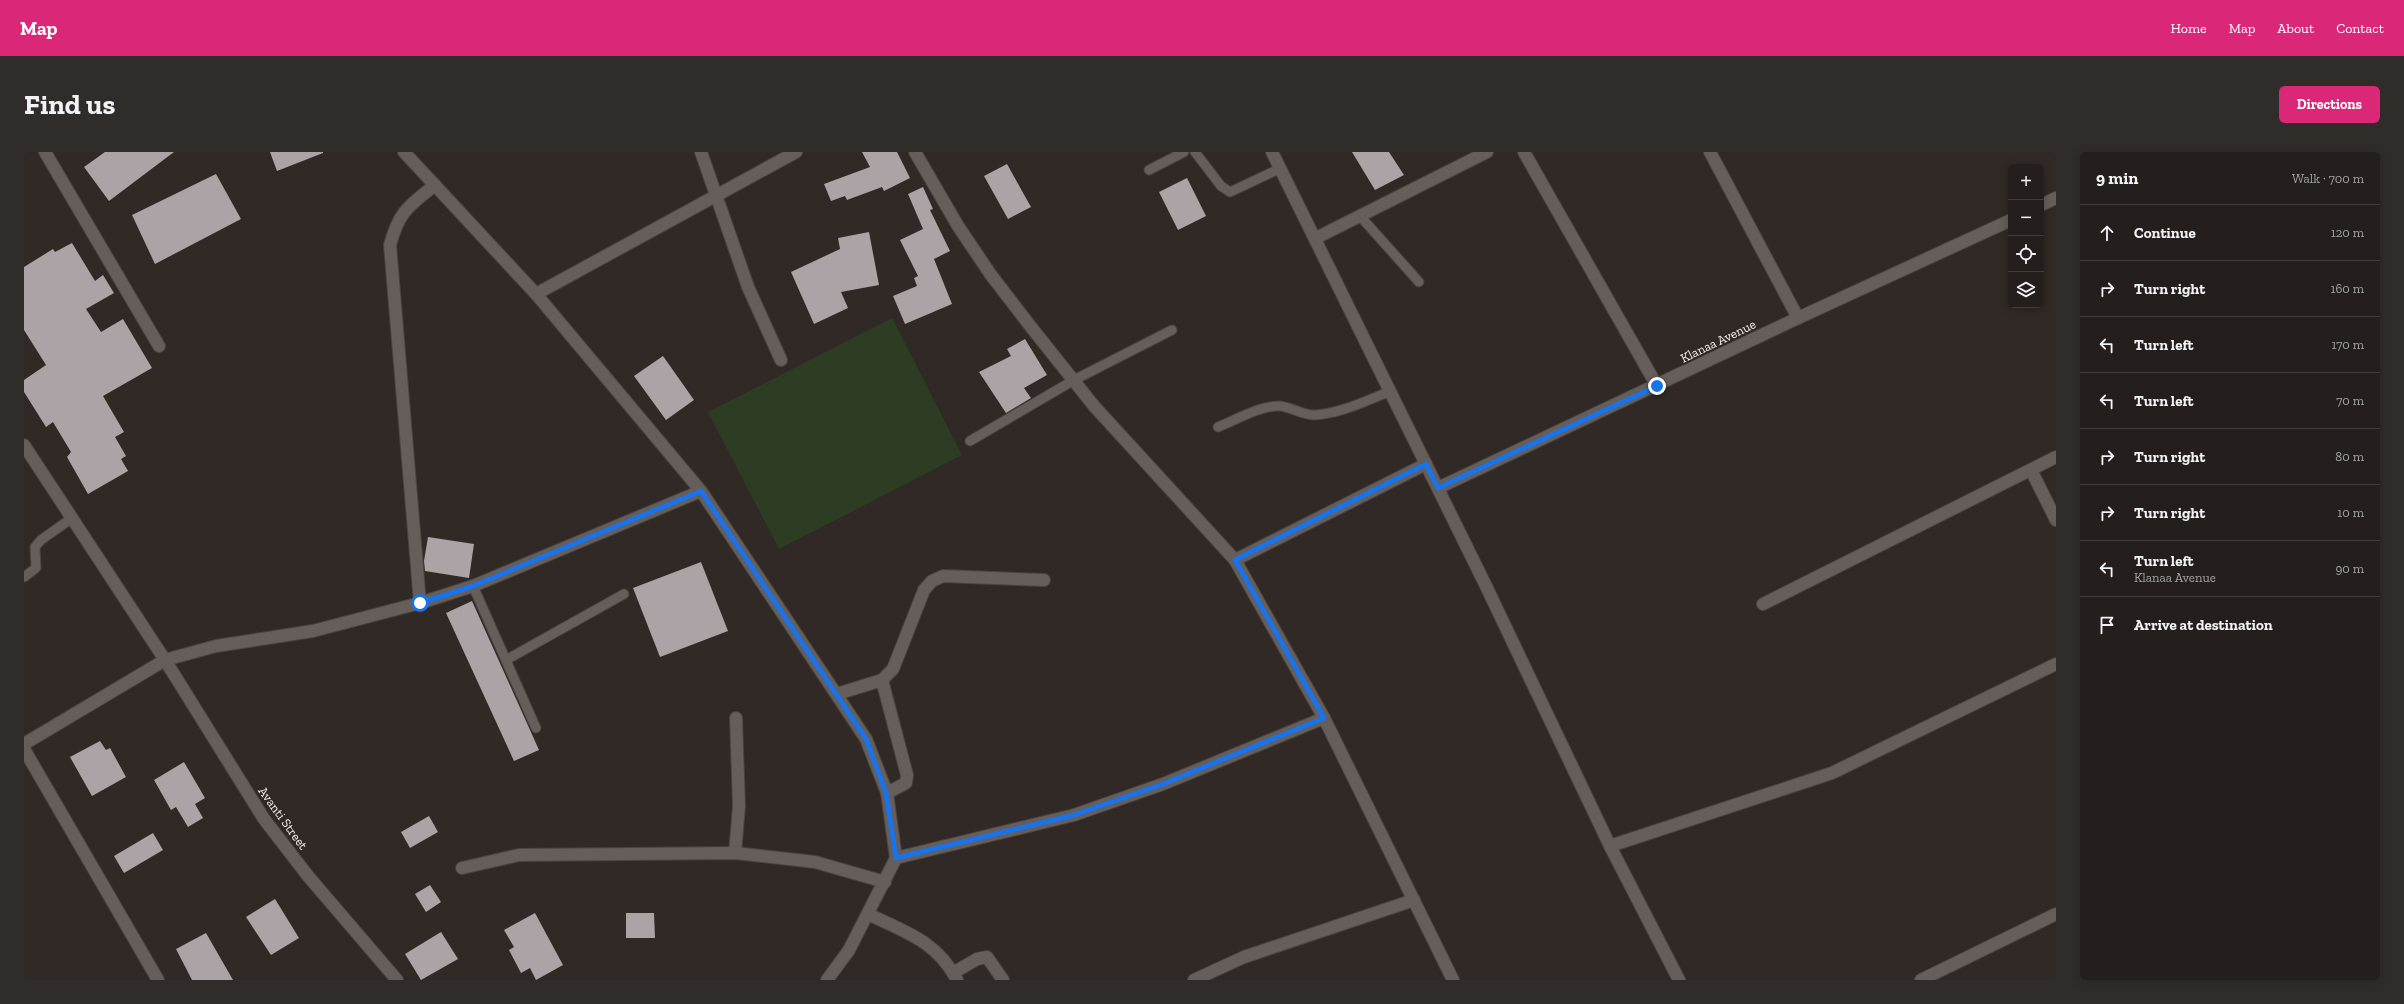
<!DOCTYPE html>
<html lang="en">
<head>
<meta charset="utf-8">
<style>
  body { margin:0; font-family:"Zilla Slab",serif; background:#302c29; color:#f1f3f6 }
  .controls { position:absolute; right:12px; top:12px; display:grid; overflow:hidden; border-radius:6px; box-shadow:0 2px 10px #0003 }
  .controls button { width:36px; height:36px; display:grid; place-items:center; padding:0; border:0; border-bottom:1px solid #413d3b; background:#241f1c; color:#f1f3f6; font:20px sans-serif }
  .stop { position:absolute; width:12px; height:12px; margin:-9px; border:3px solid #1a73e8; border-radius:50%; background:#fff }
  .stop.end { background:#1a73e8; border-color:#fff; box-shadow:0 1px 4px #0008 }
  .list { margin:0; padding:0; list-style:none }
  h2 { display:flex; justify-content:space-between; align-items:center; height:52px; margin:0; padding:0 16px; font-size:17px }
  h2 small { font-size:13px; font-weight:400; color:#a3a2a3 }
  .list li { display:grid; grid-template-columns:26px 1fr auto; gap:12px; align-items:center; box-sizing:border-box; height:56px; padding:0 16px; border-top:1px solid #413d3b }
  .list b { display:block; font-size:15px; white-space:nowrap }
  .list p { margin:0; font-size:13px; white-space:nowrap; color:#a3a2a3 }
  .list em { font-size:13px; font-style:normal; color:#a3a2a3 }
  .icon { flex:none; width:22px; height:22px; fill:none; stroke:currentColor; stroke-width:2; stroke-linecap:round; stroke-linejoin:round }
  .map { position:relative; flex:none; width:2032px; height:828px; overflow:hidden; border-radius:6px }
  header { display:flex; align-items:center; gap:24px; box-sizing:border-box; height:56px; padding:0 20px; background:#db2777; color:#fff }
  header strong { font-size:19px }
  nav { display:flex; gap:22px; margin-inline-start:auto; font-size:14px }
  .intro { display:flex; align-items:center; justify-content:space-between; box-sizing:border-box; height:96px; padding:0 24px }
  h1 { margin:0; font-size:28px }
  .button { padding:10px 18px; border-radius:6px; background:#db2777; color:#fff; font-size:14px; font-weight:700 }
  main { display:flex; gap:24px; padding:0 24px }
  aside { flex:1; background:#241f1c; border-radius:6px; box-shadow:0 2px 10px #0003 }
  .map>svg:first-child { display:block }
  .green { fill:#2d3d23 }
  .building { fill:#aca3a7 }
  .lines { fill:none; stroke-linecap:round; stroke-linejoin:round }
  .lane-casing { stroke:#494440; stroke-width:11 }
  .street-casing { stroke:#494440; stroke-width:14 }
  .lane { stroke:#655e5a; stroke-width:9 }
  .street { stroke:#655e5a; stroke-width:12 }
  .route { stroke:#1a73e8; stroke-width:5 }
  .labels { text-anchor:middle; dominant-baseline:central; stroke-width:4; stroke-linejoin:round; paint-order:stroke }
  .street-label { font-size:13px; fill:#f7f3f0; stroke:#302926 }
</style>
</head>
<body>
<header>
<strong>Map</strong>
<nav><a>Home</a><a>Map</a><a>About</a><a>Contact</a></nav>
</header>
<div class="intro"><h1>Find us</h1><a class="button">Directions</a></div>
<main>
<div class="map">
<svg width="2032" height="828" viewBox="0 0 2032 828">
  <rect width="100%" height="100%" fill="#302926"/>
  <polygon class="green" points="868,166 938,303 755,397 684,260"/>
  <g class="building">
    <polygon points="81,0 150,0 85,49 60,15"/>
    <polygon points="246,0 299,0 299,1 253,19"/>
    <polygon points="838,0 873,0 886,26 860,39 858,35 823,48 821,44 807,49 800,32 846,15"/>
    <polygon points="1328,0 1365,0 1380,23 1351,38"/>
    <polygon points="983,12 1007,55 984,67 960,24"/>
    <polygon points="192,22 217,67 131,112 108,63"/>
    <polygon points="1163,26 1182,64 1154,78 1135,40"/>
    <polygon points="899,35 909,57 906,58 926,99 910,107 928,152 881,172 869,144 893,134 890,126 894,124 876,88 899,77 884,42"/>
    <polygon points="845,80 855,133 817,140 824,156 790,172 767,120 816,97 814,86"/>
    <polygon points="48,91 71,129 79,123 90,141 62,157 77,180 99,167 128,216 79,244 100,280 91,285 102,304 97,307 104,319 64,342 43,305 47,300 29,270 22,275 0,240 0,228 22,213 0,178 0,115 29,97 31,100"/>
    <polygon points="1001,187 1023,223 1000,236 1007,246 982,261 955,220 987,204 983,197"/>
    <polygon points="639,204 670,248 642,268 610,224"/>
    <polygon points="404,385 450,392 445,426 401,419 400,409"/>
    <polygon points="677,410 704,479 636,505 609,436"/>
    <polygon points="448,449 515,598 490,609 422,461"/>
    <polygon points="76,589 82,598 86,596 102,625 68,644 46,605"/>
    <polygon points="160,610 181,646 171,652 179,666 164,675 152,655 147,658 130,628"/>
    <polygon points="405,664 414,680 386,696 377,680"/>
    <polygon points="129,681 139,698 100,721 90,704"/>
    <polygon points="406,733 417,750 402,760 391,742"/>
    <polygon points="251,747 275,786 247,803 222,765"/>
    <polygon points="511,761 539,813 512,828 506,816 497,821 485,798 490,795 480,778"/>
    <polygon points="602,761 630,761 631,786 602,786"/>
    <polygon points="417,780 434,807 397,828 381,802"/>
    <polygon points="182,781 209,828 168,828 152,797"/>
  </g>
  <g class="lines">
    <defs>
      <g id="lane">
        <polyline points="1171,0 1197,34 1206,40 1257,16"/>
        <polyline points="1125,18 1160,0"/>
        <polyline points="1336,64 1395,130"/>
        <path d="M1194 275C1212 268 1235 254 1255 254 1265 254 1278 263 1290 263 1316 262 1343 248 1367 239"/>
        <polyline points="946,289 1050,228 1148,178"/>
        <polyline points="0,425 12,416 11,395 17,388 48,366"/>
        <polyline points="449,434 512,576"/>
        <polyline points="482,508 600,442"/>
      </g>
      <g id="street">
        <polyline points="21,0 135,194"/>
        <polyline points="380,0 512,142 677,339 842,587 863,641 872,706 825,798 803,828"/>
        <polyline points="677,0 724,135 757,208"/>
        <polyline points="891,0 934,74 967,123 1007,175 1070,254 1211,408 1300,566 1429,828"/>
        <polyline points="1248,0 1462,434 1586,694 1655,828"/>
        <polyline points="1500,0 1633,234"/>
        <polyline points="1686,0 1774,166"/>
        <polyline points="2017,53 2032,46"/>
        <polyline points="1292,86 1463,0"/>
        <polyline points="512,142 772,0"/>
        <polyline points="0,293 141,508 240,667 284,724 373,828"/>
        <polyline points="2007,318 2032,368"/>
        <polyline points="1414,336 1774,166 1987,68"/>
        <polyline points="1211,408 1402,312"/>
        <path d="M396 451 366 93C375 59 385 54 411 33"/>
        <polyline points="1739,452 2032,305"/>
        <polyline points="858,528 883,623 882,631 863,641"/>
        <polyline points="813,542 858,528 869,517 900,438 908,429 919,424 1020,428"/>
        <polyline points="0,592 141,508 192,494 289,479 396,451 449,434 677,339"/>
        <polyline points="0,597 134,828"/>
        <polyline points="1586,694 1808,621 2032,512"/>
        <polyline points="711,701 715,654 712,566"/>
        <polyline points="872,706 1050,663 1139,632 1300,566"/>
        <polyline points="438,716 495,703 711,701 791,710 861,730"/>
        <path d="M844 762C881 780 913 789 933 828"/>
        <polyline points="929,821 953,807 963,805 979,828"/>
        <polyline points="1170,828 1220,805 1390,748"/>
        <polyline points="1897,828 2032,762"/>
      </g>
    </defs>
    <use href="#lane" class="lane-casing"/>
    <use href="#street" class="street-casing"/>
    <use href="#lane" class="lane"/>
    <use href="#street" class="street"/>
  </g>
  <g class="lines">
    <polyline class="route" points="396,451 449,434 677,339 842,587 862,641 872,706 1050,663 1139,632 1300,566 1211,408 1402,312 1414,336 1633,234"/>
  </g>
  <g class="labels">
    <g class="street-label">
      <text transform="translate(1694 189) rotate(-26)">Klanaa Avenue</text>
      <text transform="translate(259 666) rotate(54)">Avanti Street</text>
    </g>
  </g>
</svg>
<div class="controls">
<button>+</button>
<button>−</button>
<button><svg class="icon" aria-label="locate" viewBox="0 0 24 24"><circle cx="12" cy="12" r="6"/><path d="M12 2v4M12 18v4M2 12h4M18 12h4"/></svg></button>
<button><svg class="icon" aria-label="layers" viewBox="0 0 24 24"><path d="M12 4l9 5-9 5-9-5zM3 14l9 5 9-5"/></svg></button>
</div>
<div class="stop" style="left:396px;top:451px"></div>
<div class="stop end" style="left:1633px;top:234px"></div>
</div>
<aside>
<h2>9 min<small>Walk · 700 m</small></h2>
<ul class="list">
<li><svg class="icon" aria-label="ahead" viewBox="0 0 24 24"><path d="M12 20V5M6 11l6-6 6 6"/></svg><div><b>Continue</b></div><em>120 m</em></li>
<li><svg class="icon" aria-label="right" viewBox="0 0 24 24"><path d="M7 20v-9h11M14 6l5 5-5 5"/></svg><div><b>Turn right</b></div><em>160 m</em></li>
<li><svg class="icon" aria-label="left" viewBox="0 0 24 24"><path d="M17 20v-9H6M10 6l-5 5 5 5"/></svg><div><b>Turn left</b></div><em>170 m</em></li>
<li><svg class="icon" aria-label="left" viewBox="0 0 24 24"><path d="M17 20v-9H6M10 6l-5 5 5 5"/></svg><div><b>Turn left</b></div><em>70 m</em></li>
<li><svg class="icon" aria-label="right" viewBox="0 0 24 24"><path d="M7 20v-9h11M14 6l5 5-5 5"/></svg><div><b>Turn right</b></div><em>80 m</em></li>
<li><svg class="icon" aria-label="right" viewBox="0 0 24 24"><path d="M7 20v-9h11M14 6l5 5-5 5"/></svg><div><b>Turn right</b></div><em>10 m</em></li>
<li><svg class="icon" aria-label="left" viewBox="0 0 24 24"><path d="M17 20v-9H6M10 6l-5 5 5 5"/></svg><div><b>Turn left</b><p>Klanaa Avenue</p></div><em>90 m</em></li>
<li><svg class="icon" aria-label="arrive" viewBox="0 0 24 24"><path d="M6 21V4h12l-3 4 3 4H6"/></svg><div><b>Arrive at destination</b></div></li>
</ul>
</aside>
</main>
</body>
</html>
